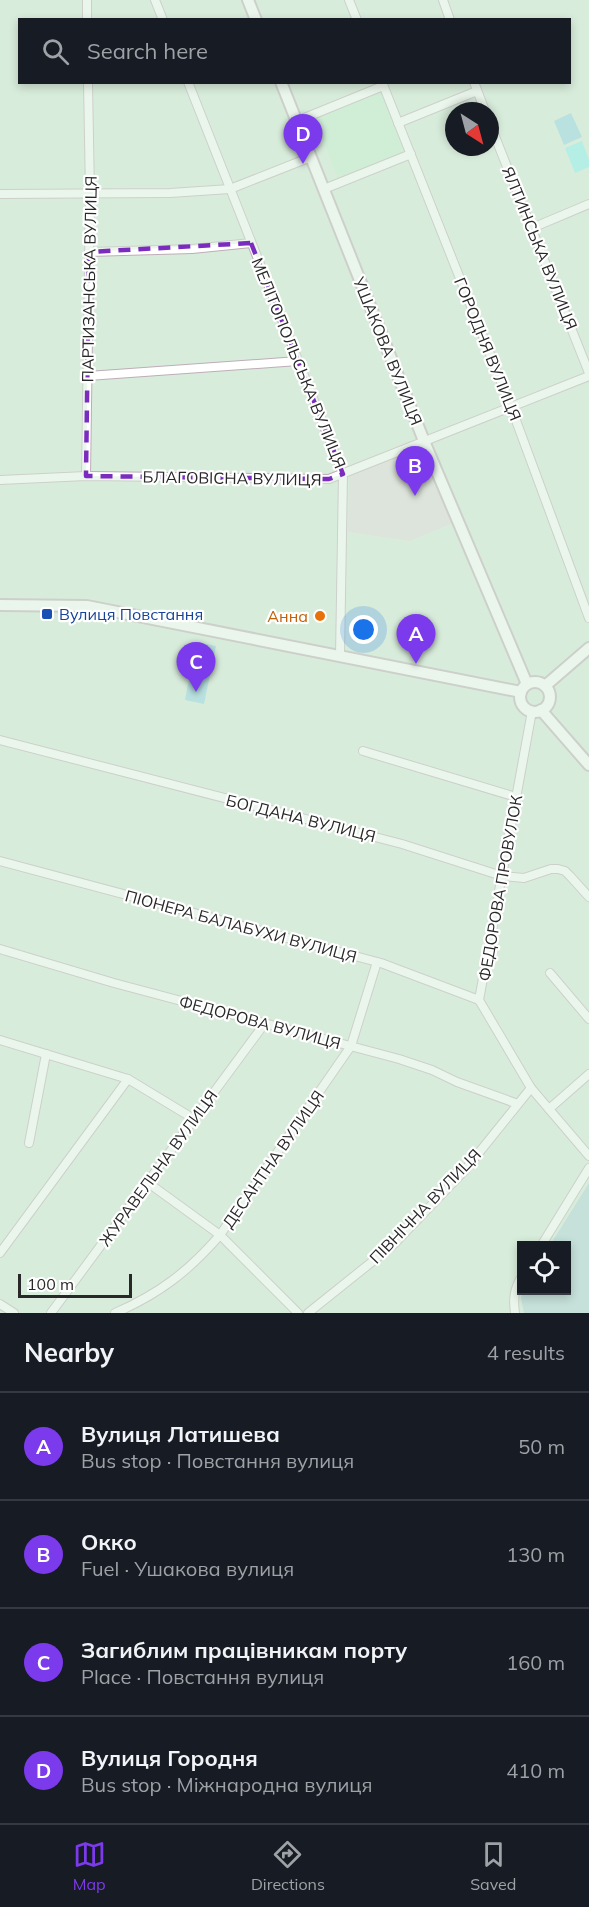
<!DOCTYPE html>
<html lang="en">
<head>
<meta charset="utf-8">
<style>
  body { margin:0; font-family:Mulish,sans-serif; background:#20242c; color:#f1f3f6 }
  .controls { position:absolute; right:18px; bottom:18px; display:grid; overflow:hidden; border-radius:0px; box-shadow:0 3px 9px #0003 }
  .controls button { width:54px; height:54px; display:grid; place-items:center; padding:0; border:0; border-bottom:2px solid #363941; background:#171b24; color:#f1f3f6; font:30px sans-serif }
  .compass { position:absolute; left:445px; top:102px; width:54px; height:54px; border-radius:50%; background:#171b24; box-shadow:0 3px 9px #0003; rotate:144deg }
  .scale { position:absolute; left:18px; bottom:15px; width:114px; box-sizing:border-box; padding-left:6px; border:3px solid #282828; border-top:0; font-size:16px; line-height:21px; white-space:nowrap; color:#282828; -webkit-text-stroke:4px #fff; paint-order:stroke }
  .you { position:absolute; left:364px; top:630px; width:21px; height:21px; margin:-15px; border:4px solid #fff; border-radius:50%; background:#1a73e8; box-shadow:0 0 0 9px #1a73e833 }
  .badge { display:grid; place-items:center; width:39px; height:39px; border-radius:50%; background:#7c3aed; color:#fff; font-size:20px; font-weight:700 }
  .pin { position:absolute; translate:-50% -50px; filter:drop-shadow(0 2px 3px #0008) }
  .pin::after { content:''; position:absolute; top:32px; width:21px; height:18px; background:inherit; clip-path:polygon(0 0,100% 0,50% 100%) }
  .list { margin:0; padding:0; list-style:none }
  h2 { display:flex; justify-content:space-between; align-items:center; height:78px; margin:0; padding:0 24px; font-size:26px }
  h2 small { font-size:20px; font-weight:400; color:#9ea1a6 }
  .list li { display:grid; grid-template-columns:39px 1fr auto; gap:18px; align-items:center; box-sizing:border-box; height:108px; padding:0 24px; border-top:2px solid #363941 }
  .list b { display:block; font-size:22px; white-space:nowrap }
  .list p { margin:0; font-size:20px; white-space:nowrap; color:#9ea1a6 }
  .list em { font-size:20px; font-style:normal; color:#9ea1a6 }
  .icon { flex:none; width:33px; height:33px; fill:none; stroke:currentColor; stroke-width:2; stroke-linecap:round; stroke-linejoin:round }
  .map { position:relative; flex:none; width:589px; height:1313px; overflow:hidden }
  .search { position:absolute; background:#171b24; box-shadow:0 3px 9px #0003; left:18px; right:18px; top:18px; height:66px; display:flex; align-items:center; gap:15px; box-sizing:border-box; padding:0 21px; border-radius:0px; color:#9ea1a6; font-size:22px }
  .sheet { height:510px; background:#171b24 }
  nav { display:flex; justify-content:space-around; align-items:center; box-sizing:border-box; height:84px; border-top:2px solid #363941; background:#171b24; font-size:16px; color:#9ea1a6 }
  nav a { display:grid; justify-items:center; gap:3px }
  nav .on { color:#7c3aed }
  .map>svg:first-child { display:block }
  .industrial { fill:#e3dadb }
  .education { fill:#c6efd1 }
  .green { fill:#90d2e7 }
  .cemetery { fill:#aed3d7 }
  .pitch { fill:#8befef }
  .lines { fill:none; stroke-linecap:round; stroke-linejoin:round }
  .street-casing { stroke:#beadb7; stroke-width:10 }
  .secondary-casing { stroke:#beadb7; stroke-width:14 }
  .street { stroke:#fff; stroke-width:8 }
  .secondary { stroke:#fff; stroke-width:10 }
  .marked { fill:none; stroke:#7b2cbf; stroke-width:4.5; stroke-dasharray:12 8; stroke-linejoin:round }
  .transit-dot { fill:#1a4fb4; stroke:#fff; stroke-width:2 }
  .food-dot { fill:#e8710a; stroke:#fff; stroke-width:2 }
  .labels { text-anchor:middle; dominant-baseline:central; stroke-width:4.5; stroke-linejoin:round; paint-order:stroke }
  .street-label { font-size:16px; fill:#282828; stroke:#fff }
  .transit-label { font-size:16px; fill:#164399; stroke:#fff; text-anchor:start }
  .food-label { font-size:16px; fill:#c56008; stroke:#fff; text-anchor:end }
</style>
</head>
<body>
<div class="map">
<svg width="589" height="1313" viewBox="0 0 589 1313">
  <rect width="100%" height="100%" fill="#d8ecdb"/>
  <polygon class="industrial" points="422,447 453,523 410,541 348,532 349,476"/>
  <polygon class="education" points="381,91 405,152 338,179 314,118"/>
  <g class="green">
    <polygon points="571,113 582,137 564,145 554,121"/>
    <polygon points="196,642 216,646 204,704 185,700"/>
  </g>
  <polygon class="cemetery" points="589,1183 589,1313 524,1313 521,1299 522,1291 566,1290 566,1246 550,1245"/>
  <polygon class="pitch" points="582,141 589,160 589,167 575,173 565,148"/>
  <g class="lines">
    <defs>
      <g id="street">
        <polyline points="87,0 87,20"/>
        <polyline points="155,0 163,20"/>
        <polyline points="349,0 357,20"/>
        <polyline points="443,0 450,20"/>
        <polyline points="188,82 343,474 340,656"/>
        <polyline points="382,82 511,407 589,618"/>
        <polyline points="474,82 485,111"/>
        <polyline points="297,121 383,86"/>
        <polyline points="398,123 477,91"/>
        <polyline points="490,124 589,373"/>
        <polyline points="324,189 411,154"/>
        <polyline points="0,194 170,193 230,189 311,157"/>
        <polyline points="532,228 589,204"/>
        <polyline points="89,252 192,249 251,243"/>
        <polyline points="88,376 298,361"/>
        <polyline points="86,476 90,194 88,82"/>
        <polyline points="0,480 86,476 329,479 589,376"/>
        <polyline points="532,711 479,1000 531,1088 589,1156"/>
        <polyline points="0,740 402,844 502,876 524,878 551,869 558,869 565,871 570,876 589,897"/>
        <polyline points="363,751 516,797"/>
        <polyline points="0,861 381,963 479,1000"/>
        <polyline points="0,949 114,983 399,1059 432,1070 457,1082 518,1104"/>
        <polyline points="550,973 589,1019"/>
        <polyline points="0,1040 128,1079 194,1119"/>
        <polyline points="549,1109 589,1074"/>
        <polyline points="29,1143 46,1054"/>
        <polyline points="147,1182 220,1235 298,1313"/>
        <polyline points="541,1246 589,1168"/>
        <polyline points="0,1253 128,1079"/>
        <polyline points="0,1304 14,1313"/>
        <polyline points="51,1313 265,1023"/>
        <path d="M115 1313C159 1294 189 1271 220 1235L351 1046 377 962"/>
        <polyline points="308,1313 393,1245 465,1170 531,1088"/>
        <path d="M515 1313C513 1299 514 1289 522 1276"/>
      </g>
      <g id="secondary">
        <polyline points="248,0 256,20"/>
        <polyline points="281,82 424,441 527,684"/>
        <polyline points="0,605 87,606 521,692"/>
        <circle cx="535" cy="697" r="15"/>
        <polyline points="545,686 589,648"/>
        <polyline points="541,710 589,765"/>
      </g>
    </defs>
    <use href="#street" class="street-casing"/>
    <use href="#secondary" class="secondary-casing"/>
    <use href="#street" class="street"/>
    <use href="#secondary" class="secondary"/>
  </g>
  <path d="M0 0H589V1313H0ZM251 243 343 474 329 479 86 476 89 252Z" fill="#d8ecdb" fill-opacity=".55" fill-rule="evenodd"/>
  <path class="marked" d="M251 243 343 474 329 479 86 476 89 252Z"/>
  <rect class="transit-dot" x="41" y="608" width="12" height="12" rx="3"/>
  <circle class="food-dot" cx="320" cy="616" r="6"/>
  <g class="labels">
    <g class="street-label">
      <text transform="translate(540 248) rotate(68)">ЯЛТИНСЬКА ВУЛИЦЯ</text>
      <text transform="translate(89 279) rotate(-89)">ПАРТИЗАНСЬКА ВУЛИЦЯ</text>
      <text transform="translate(488 349) rotate(68)">ГОРОДНЯ ВУЛИЦЯ</text>
      <text transform="translate(388 351) rotate(68)">УШАКОВА ВУЛИЦЯ</text>
      <text transform="translate(299 363) rotate(68)">МЕЛІТОПОЛЬСЬКА ВУЛИЦЯ</text>
      <text transform="translate(232 478) rotate(1)">БЛАГОВІСНА ВУЛИЦЯ</text>
      <text transform="translate(301 818) rotate(14)">БОГДАНА ВУЛИЦЯ</text>
      <text transform="translate(500 888) rotate(-80)">ФЕДОРОВА ПРОВУЛОК</text>
      <text transform="translate(241 926) rotate(15)">ПІОНЕРА БАЛАБУХИ ВУЛИЦЯ</text>
      <text transform="translate(260 1022) rotate(15)">ФЕДОРОВА ВУЛИЦЯ</text>
      <text transform="translate(273 1159) rotate(-55)">ДЕСАНТНА ВУЛИЦЯ</text>
      <text transform="translate(158 1168) rotate(-54)">ЖУРАВЕЛЬНА ВУЛИЦЯ</text>
      <text transform="translate(425 1206) rotate(-46)">ПІВНІЧНА ВУЛИЦЯ</text>
    </g>
    <g class="transit-label">
      <text x="59" y="614">Вулиця Повстання</text>
    </g>
    <g class="food-label">
      <text x="308" y="616">Анна</text>
    </g>
  </g>
</svg>
<div class="controls">
<button><svg class="icon" aria-label="locate" viewBox="0 0 24 24"><circle cx="12" cy="12" r="6"/><path d="M12 2v4M12 18v4M2 12h4M18 12h4"/></svg></button>
</div>
<svg class="compass" viewBox="-18 -18 36 36"><path d="M0-13l5 13h-10z" fill="#e53935"/><path d="M0 13l5-13h-10z" fill="#9ea1a6"/></svg>
<div class="scale">100 m</div>
<div class="you"></div>
<div class="pin badge" style="left:416px;top:664px">A</div>
<div class="pin badge" style="left:415px;top:496px">B</div>
<div class="pin badge" style="left:196px;top:692px">C</div>
<div class="pin badge" style="left:303px;top:164px">D</div>
<div class="search"><svg class="icon" aria-label="search" viewBox="0 0 24 24"><circle cx="10" cy="10" r="6"/><path d="M15 15l6 6"/></svg>Search here</div>
</div>
<section class="sheet">
<h2>Nearby<small>4 results</small></h2>
<ul class="list">
<li><span class="badge">A</span><div><b>Вулиця Латишева</b><p>Bus stop · Повстання вулиця</p></div><em>50 m</em></li>
<li><span class="badge">B</span><div><b>Окко</b><p>Fuel · Ушакова вулиця</p></div><em>130 m</em></li>
<li><span class="badge">C</span><div><b>Загиблим працівникам порту</b><p>Place · Повстання вулиця</p></div><em>160 m</em></li>
<li><span class="badge">D</span><div><b>Вулиця Городня</b><p>Bus stop · Міжнародна вулиця</p></div><em>410 m</em></li>
</ul>
</section>
<nav>
<a class="on"><svg class="icon" aria-label="map" viewBox="0 0 24 24"><path d="M3 6l6-2 6 2 6-2v14l-6 2-6-2-6 2zM9 4v14M15 6v14"/></svg>Map</a>
<a><svg class="icon" aria-label="directions" viewBox="0 0 24 24"><path d="M12 3l9 9-9 9-9-9zM9 14v-3h6M13 9l2 2-2 2"/></svg>Directions</a>
<a><svg class="icon" aria-label="saved" viewBox="0 0 24 24"><path d="M7 4h10v16l-5-4-5 4z"/></svg>Saved</a>
</nav>
</body>
</html>
